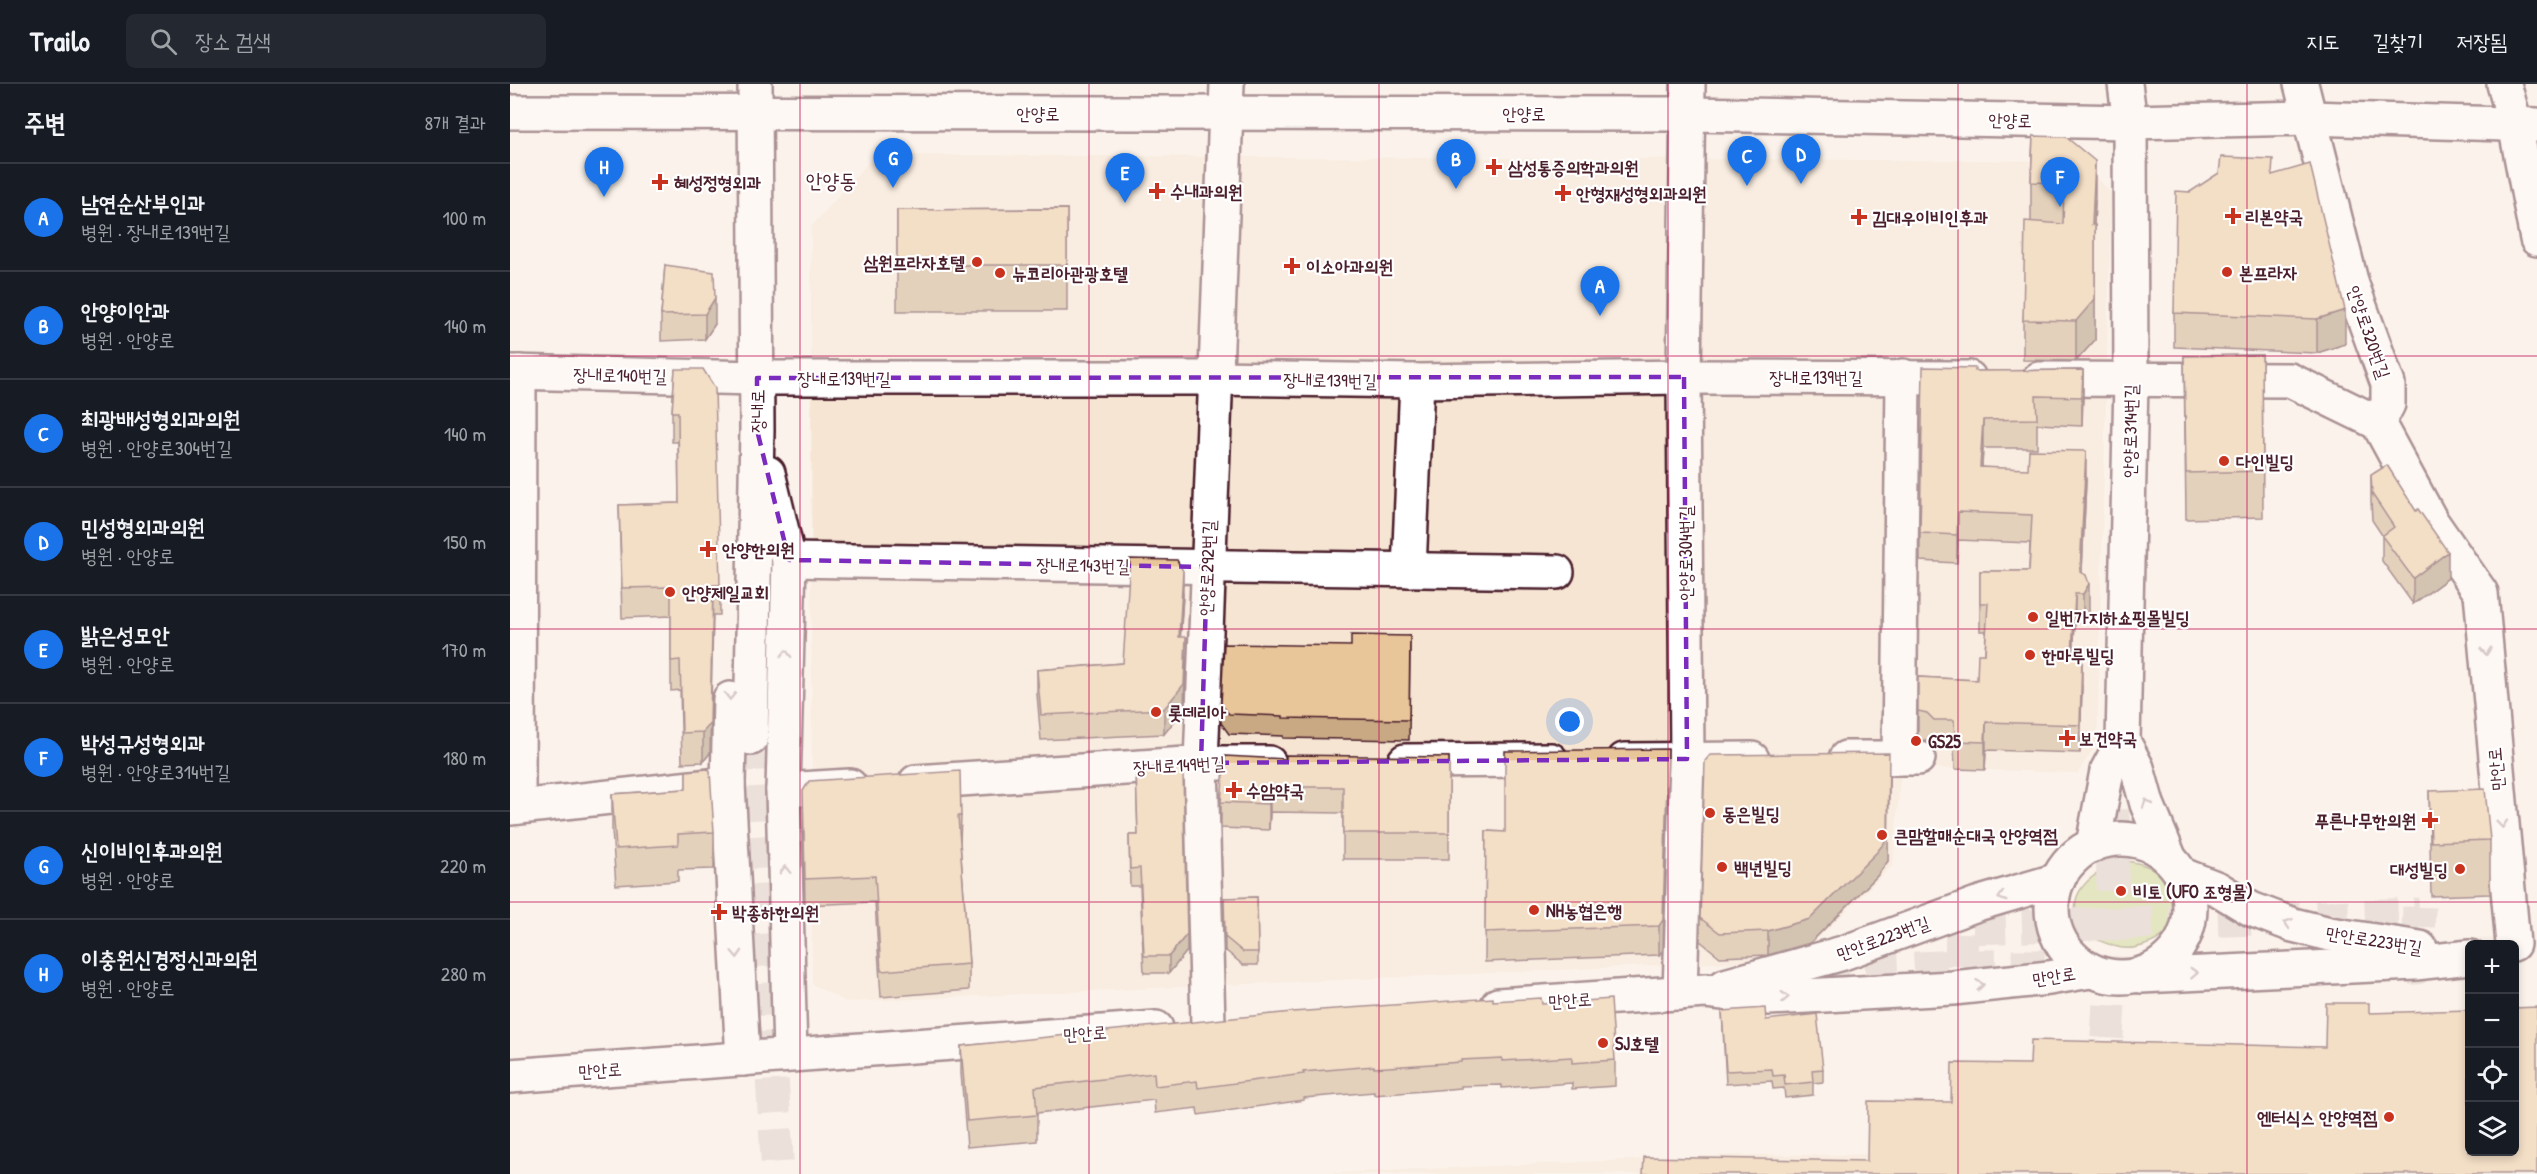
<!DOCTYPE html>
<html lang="ko">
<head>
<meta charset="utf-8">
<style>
  body { margin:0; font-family:"Patrick Hand","Poor Story",sans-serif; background:#242831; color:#f1f3f6 }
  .controls { position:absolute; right:18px; bottom:18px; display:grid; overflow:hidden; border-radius:9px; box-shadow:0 3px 9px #0003 }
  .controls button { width:54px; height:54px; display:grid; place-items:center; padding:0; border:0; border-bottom:2px solid #363941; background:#171b24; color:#f1f3f6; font:30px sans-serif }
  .you { position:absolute; left:1060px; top:638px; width:21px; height:21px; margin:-15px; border:4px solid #fff; border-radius:50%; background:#1a73e8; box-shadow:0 0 0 9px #1a73e833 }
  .badge { display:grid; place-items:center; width:39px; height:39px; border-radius:50%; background:#1a73e8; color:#fff; font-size:20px; font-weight:700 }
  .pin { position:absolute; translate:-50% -50px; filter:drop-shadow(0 2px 3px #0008) }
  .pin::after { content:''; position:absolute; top:32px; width:21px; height:18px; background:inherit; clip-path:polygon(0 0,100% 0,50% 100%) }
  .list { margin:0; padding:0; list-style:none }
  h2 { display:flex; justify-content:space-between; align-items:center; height:78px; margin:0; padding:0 24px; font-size:26px }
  h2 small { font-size:20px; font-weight:400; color:#9ea1a6 }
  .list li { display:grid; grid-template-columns:39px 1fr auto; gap:18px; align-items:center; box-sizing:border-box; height:108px; padding:0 24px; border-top:2px solid #363941 }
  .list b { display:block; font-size:22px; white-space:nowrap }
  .list p { margin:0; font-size:20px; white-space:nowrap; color:#9ea1a6 }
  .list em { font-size:20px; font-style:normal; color:#9ea1a6 }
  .icon { flex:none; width:33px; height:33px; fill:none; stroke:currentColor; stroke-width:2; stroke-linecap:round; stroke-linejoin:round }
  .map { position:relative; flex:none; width:2027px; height:1090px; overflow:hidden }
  header { display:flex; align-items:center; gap:36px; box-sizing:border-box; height:84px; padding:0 30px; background:#171b24; border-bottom:2px solid #363941 }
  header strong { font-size:28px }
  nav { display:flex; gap:33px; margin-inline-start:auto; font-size:21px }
  .search { width:420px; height:54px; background:#242831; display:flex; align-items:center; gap:15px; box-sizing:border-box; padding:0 21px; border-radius:9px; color:#9ea1a6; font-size:22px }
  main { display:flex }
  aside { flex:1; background:#171b24 }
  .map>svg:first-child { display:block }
  .built { fill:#f6e5d3 }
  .green { fill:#c6d88d; stroke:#887c5c; stroke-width:1.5 }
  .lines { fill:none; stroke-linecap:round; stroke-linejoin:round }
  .minor-tunnel { stroke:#d8c9c5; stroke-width:33; stroke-dasharray:33 16; stroke-linecap:butt }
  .minor-casing { stroke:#4a1f2b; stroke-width:38 }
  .minor { stroke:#fff; stroke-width:33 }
  .wall { fill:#c8a984; stroke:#4a1f2b; stroke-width:1.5 }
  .shaded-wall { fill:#a38a6c; stroke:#4a1f2b; stroke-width:1.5 }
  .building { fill:#e9c59a; stroke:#4a1f2b; stroke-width:1.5 }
  .oneway { stroke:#ae9aa0 }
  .marked { fill:none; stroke:#7b2cbf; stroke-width:4.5; stroke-dasharray:12 8; stroke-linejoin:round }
  .grid { fill:none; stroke:#c2185b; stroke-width:1.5; stroke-opacity:0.55 }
  .poi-dot { fill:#c8321e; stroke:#fff; stroke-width:2 }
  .labels { text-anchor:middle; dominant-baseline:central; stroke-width:4.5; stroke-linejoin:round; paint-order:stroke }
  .street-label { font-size:18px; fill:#4a1f2b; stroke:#fff }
  .poi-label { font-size:18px; font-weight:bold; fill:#4a1f2b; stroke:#fff; text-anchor:start }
  .quarter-label { font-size:21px; fill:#4a1f2b; stroke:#fff }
</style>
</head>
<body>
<header>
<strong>Trailo</strong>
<div class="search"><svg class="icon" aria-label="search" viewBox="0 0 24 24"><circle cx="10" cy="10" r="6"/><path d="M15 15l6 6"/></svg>장소 검색</div>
<nav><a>지도</a><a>길찾기</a><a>저장됨</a></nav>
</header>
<main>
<aside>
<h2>주변<small>8개 결과</small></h2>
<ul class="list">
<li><span class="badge">A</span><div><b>남연순산부인과</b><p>병원 · 장내로139번길</p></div><em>100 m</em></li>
<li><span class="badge">B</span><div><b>안양이안과</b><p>병원 · 안양로</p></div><em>140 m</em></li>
<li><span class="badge">C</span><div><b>최광배성형외과의원</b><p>병원 · 안양로304번길</p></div><em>140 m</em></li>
<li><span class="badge">D</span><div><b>민성형외과의원</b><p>병원 · 안양로</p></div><em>150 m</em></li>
<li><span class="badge">E</span><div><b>밝은성모안</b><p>병원 · 안양로</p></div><em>170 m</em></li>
<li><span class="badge">F</span><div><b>박성규성형외과</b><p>병원 · 안양로314번길</p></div><em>180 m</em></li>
<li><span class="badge">G</span><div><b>신이비인후과의원</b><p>병원 · 안양로</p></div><em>220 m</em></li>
<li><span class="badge">H</span><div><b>이충원신경정신과의원</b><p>병원 · 안양로</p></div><em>280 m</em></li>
</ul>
</aside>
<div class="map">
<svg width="2027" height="1090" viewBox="0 0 2027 1090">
  <rect width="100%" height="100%" fill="#fbf3eb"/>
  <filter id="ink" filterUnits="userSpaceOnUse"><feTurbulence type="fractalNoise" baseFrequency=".0167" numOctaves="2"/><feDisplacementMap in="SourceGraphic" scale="12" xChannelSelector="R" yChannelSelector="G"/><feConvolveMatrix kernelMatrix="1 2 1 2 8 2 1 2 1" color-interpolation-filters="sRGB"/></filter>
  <g filter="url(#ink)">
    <g class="built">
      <polygon points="365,71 1571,77 1601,109 1587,659 1568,689 1391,683 1383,781 1287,875 336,918 302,900 301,143"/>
      <polygon points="2027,1068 2027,1090 809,1090 1230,1071"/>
    </g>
    <path class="green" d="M1617 777C1626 779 1635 780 1643 785 1677 805 1674 850 1635 861 1624 865 1615 866 1604 862 1594 859 1583 855 1576 847 1547 812 1584 785 1617 777Z"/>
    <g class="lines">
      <g class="minor-tunnel">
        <polyline points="241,654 268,1090"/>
        <polyline points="1451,882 1452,844 1909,830"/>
        <polyline points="1899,884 1907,884 1909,823"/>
        <polyline points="1306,889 1451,882 1535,882"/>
        <path d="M1589 999H1593C1603 899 1603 798 1603 698"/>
      </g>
      <defs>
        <g id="minor">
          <polyline points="1791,0 1842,201 1878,300 1878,320 1868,339 1921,437 1971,509 2003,860"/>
          <polyline points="1994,0 2005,40 2027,155"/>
          <polyline points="0,28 1178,30 1620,38 1799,34 2027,41"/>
          <polyline points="0,288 247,294 705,294 907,297 1174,293 1459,294"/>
          <polyline points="1529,295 1780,296 1868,339"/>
          <polyline points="258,389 279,476 273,706 280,970"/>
          <polyline points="279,476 1047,488"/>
          <polyline points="899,486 907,297"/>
          <polyline points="220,615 218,700 233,975"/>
          <polyline points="241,654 247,346 245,0"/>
          <polyline points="1613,657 1627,684 1637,720 1659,773"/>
          <polyline points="1336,674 1408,674"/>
          <polyline points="1389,674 1393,292"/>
          <polyline points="1114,676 1242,675"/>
          <polyline points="895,677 1041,676"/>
          <polyline points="406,698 691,679 759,679"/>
          <polyline points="273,706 340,702"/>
          <polyline points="8,723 9,288"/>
          <polyline points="0,724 218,700"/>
          <circle cx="1611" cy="824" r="69"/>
          <polyline points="1583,761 1597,687 1613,657 1621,297 1620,38 1615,0"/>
          <polyline points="1672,791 1708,805 1741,825 1783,841 1820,850 1910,864"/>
          <polyline points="1631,892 1905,879 1960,873"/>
          <polyline points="1215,902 1333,869 1467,820 1548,796"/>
          <polyline points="1170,909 1177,675 1174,293 1178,0"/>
          <polyline points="988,921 1196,907 1259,914 1443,904 1539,894 1580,887"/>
          <polyline points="698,940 691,679 717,0"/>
          <polyline points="0,992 646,944"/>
        </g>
      </defs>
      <use href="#minor" class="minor-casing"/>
      <use href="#minor" class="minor"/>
    </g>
    <g class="wall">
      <polygon points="1523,52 1585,117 1584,141 1585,256 1566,277 1513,276 1513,236 1521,138 1521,98"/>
      <polygon points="1763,91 1835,260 1807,269 1664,263 1664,229 1680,108"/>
      <polygon points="557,125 557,227 387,227 387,126"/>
      <polygon points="155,181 205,240 195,255 151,257 151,231"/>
      <polygon points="1752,271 1753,433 1676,435 1674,272"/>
      <polygon points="165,285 210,501 210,531 203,531 200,669 193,678 172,679 170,606 161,607 161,532 112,534 109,421 169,419 168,358 162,358 162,328"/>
      <polygon points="1573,286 1572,342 1527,340 1527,364 1473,364 1472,383 1576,396 1572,488 1579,528 1573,538 1565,538 1563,573 1572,602 1570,669 1476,666 1475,686 1445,685 1444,665 1424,664 1417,657 1408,655 1408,593 1467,596 1475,570 1476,547 1470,547 1470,487 1519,487 1520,459 1448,456 1447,479 1410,477 1410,449 1465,287"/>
      <polygon points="1861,391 1938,494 1903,520 1872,477 1872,451 1862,436 1861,417"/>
      <polygon points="673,511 670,553 676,578 674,625 654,650 531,656 527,610 527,586 613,579"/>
      <polygon points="900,552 899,656 773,654 773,652 719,650 711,639 711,620 841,562"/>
      <polygon points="939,673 939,775 833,775 833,729 760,728 759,746 711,744 711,718 776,675"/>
      <polygon points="626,685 677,867 659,889 634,889 630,802 620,802 619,751 628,751"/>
      <polygon points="176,687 204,748 204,785 168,786 168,797 106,801 102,746 102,710 176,705"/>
      <polygon points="1379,693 1378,777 1367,792 1300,859 1258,871 1210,873 1190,857 1190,834"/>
      <polygon points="1158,694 1153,866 1149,871 975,878 976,747 995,748"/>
      <polygon points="293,707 451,732 450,758 459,880 459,906 371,913 365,818 295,821"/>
      <polygon points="1919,707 1980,756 1980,810 1921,812"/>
      <polygon points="747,813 748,881 733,881 715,866 714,814"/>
      <polygon points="983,917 1032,920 1105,976 1105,1002 1062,1005 1062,999 992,1004 992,1001 951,1002 951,1004 864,1011 864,1008 794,1014 794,1016 688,1031 687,1024 645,1029 644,1016 527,1029 527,1057 457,1063 451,989 451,962"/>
      <polygon points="1212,927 1256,936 1313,985 1313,998 1303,999 1303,1011 1275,1014 1274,1004 1263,1005 1262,997 1216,1000"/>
    </g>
    <g class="shaded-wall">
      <polygon points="1585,77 1585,117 1582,181 1582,141"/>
      <polygon points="1585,141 1585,256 1566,277 1566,237"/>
      <polygon points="205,214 205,240 195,255 195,230"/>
      <polygon points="1835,226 1835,260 1807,269 1807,235"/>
      <polygon points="1573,286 1573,315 1572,342 1572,313"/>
      <polygon points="1473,336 1473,364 1470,412 1470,383"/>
      <polygon points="1576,367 1576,396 1571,510 1570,488"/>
      <polygon points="1448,428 1448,456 1447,479 1447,451"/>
      <polygon points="1938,468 1938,494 1903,520 1903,494"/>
      <polygon points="673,487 673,511 669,578 669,553"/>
      <polygon points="1579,500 1579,528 1573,538 1573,510"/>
      <polygon points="203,501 200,669 193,678 193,648"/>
      <polygon points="1565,510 1565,538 1562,601 1562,573"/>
      <polygon points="676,553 674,625 654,650 654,625"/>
      <polygon points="1572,573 1572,602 1570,669 1570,641"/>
      <polygon points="1476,638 1476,666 1475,686 1475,658"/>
      <polygon points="1158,665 1153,866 1149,871 1149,842"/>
      <polygon points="1379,693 1378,777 1367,792 1300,859 1258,871 1258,847"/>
      <polygon points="760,703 760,728 759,746 759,720"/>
      <polygon points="677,850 677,867 659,889 659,872"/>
    </g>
    <g class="building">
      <polygon points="1523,52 1556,53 1585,77 1582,141 1585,141 1585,215 1566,237 1513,236 1515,137 1553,140 1554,99 1521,98"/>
      <polygon points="1711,73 1763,75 1762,91 1800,80 1835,226 1807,235 1664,229 1666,107 1680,108 1709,89"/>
      <polygon points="557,125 557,181 387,181 387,126"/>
      <polygon points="155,181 204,188 205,214 195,230 151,231"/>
      <polygon points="1752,271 1753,387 1676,389 1674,272"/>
      <polygon points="1413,283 1465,284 1465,287 1573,286 1572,313 1526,312 1527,335 1473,336 1470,383 1518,385 1519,366 1576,367 1570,488 1576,491 1579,500 1573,510 1565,510 1562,573 1572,573 1570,641 1476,638 1475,658 1445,657 1444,636 1424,636 1417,629 1408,627 1408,593 1467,596 1468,570 1475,570 1478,519 1470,519 1470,487 1519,487 1522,431 1448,428 1447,451 1410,449"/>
      <polygon points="165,285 193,285 205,304 210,501 203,501 200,640 193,648 172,649 170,576 161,577 161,503 112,504 109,421 169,419 168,328 162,328"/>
      <polygon points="1877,381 1906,427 1908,425 1938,468 1903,494 1872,452 1884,443 1862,410 1861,391"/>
      <polygon points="620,475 667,476 673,487 669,553 676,553 674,600 654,625 531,631 527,586 613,579"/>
      <polygon points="841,551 900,552 899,636 773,634 773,632 719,630 711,620 714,560 841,562"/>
      <polygon points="1158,665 1153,836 1149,842 975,848 976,747 995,748 995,667"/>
      <polygon points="1379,669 1378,754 1367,768 1300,835 1258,847 1210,849 1190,834 1195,677 1200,671"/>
      <polygon points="776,671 939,673 939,749 833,749 833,703 760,703 759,720 711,718 715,672 776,675"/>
      <polygon points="665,682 673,689 677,850 659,872 634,872 630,784 620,785 619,751 628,751 626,685"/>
      <polygon points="198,685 200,687 204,748 168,750 168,761 106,765 102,710 176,705 176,687"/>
      <polygon points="450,687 451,732 448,732 459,880 371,887 365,792 295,795 293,707 299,697"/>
      <polygon points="1975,705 1980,756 1921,758 1919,707"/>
      <polygon points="747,813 748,868 733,868 715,853 714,814"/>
      <polygon points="983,914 983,917 1031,914 1032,920 1101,915 1105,976 1062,979 1062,973 992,977 992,974 951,976 951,978 864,984 864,982 793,988 794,990 688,1004 687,997 645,1002 644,989 525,1003 527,1031 457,1037 451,962 782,928"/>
      <polygon points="1816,919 1859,919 1859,929 1959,926 1959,1068 2004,1068 2004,924 2027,923 2027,1090 1133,1090 1134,1073 1357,1077 1358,1017 1441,1018 1442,979 1520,980 1521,956 1815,963"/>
      <polygon points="1255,924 1256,936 1307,930 1313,985 1302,986 1303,998 1275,1001 1274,991 1263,992 1262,985 1216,987 1212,927"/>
    </g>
    <defs><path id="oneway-chevron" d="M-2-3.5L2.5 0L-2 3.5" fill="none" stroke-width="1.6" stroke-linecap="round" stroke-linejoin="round" transform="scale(1.5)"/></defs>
    <g class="oneway">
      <use href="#oneway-chevron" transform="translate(1976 567) rotate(85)"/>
      <use href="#oneway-chevron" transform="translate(276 570) rotate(-89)"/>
      <use href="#oneway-chevron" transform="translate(220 612) rotate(91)"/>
      <use href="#oneway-chevron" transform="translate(1637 719) rotate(-109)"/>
      <use href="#oneway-chevron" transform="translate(1992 740) rotate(85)"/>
      <use href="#oneway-chevron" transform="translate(275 786) rotate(-92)"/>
      <use href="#oneway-chevron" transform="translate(1492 813) rotate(163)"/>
      <use href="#oneway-chevron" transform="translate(1778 839) rotate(-161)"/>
      <use href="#oneway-chevron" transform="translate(227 870) rotate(87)"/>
      <use href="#oneway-chevron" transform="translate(1684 889) rotate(-3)"/>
      <use href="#oneway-chevron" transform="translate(1470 901) rotate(-6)"/>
      <use href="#oneway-chevron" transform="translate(1275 913) rotate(-3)"/>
    </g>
  </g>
  <path d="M0 0H2027V1090H0ZM1174 293 1177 675 691 679 697 483 279 476 247 346V294Z" fill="#fbf3eb" fill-opacity=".55" fill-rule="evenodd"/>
  <path class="marked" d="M1174 293 1177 675 691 679 697 483 279 476 247 346V294Z"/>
  <path class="grid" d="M290 0V1090M579 0V1090M869 0V1090M1158 0V1090M1448 0V1090M1737 0V1090M0 272H2027M0 545H2027M0 818H2027"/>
  <g class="poi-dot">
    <path d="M981 74h6v6h6v6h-6v6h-6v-6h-6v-6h6z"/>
    <path d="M147 89h6v6h6v6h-6v6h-6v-6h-6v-6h6z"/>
    <path d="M644 98h6v6h6v6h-6v6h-6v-6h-6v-6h6z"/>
    <path d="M1050 100h6v6h6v6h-6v6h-6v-6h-6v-6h6z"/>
    <path d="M1720 123h6v6h6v6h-6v6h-6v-6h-6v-6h6z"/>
    <path d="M1346 124h6v6h6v6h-6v6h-6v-6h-6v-6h6z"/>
    <circle cx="467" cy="178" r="6"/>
    <path d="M779 173h6v6h6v6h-6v6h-6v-6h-6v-6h6z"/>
    <circle cx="1717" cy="188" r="6"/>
    <circle cx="490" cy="189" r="6"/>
    <circle cx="1714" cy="377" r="6"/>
    <path d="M195 456h6v6h6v6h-6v6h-6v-6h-6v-6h6z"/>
    <circle cx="160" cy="508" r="6"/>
    <circle cx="1523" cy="533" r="6"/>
    <circle cx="1520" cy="571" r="6"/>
    <circle cx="646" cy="628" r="6"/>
    <path d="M1554 645h6v6h6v6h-6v6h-6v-6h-6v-6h6z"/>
    <circle cx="1406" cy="657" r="6"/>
    <path d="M721 697h6v6h6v6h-6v6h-6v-6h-6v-6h6z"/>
    <circle cx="1200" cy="729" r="6"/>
    <path d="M1917 727h6v6h6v6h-6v6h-6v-6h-6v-6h6z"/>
    <circle cx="1372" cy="751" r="6"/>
    <circle cx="1212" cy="783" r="6"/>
    <circle cx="1950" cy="785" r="6"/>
    <circle cx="1611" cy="807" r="6"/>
    <circle cx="1024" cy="826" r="6"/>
    <path d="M206 819h6v6h6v6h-6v6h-6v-6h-6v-6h6z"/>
    <circle cx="1093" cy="959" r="6"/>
    <circle cx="1879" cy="1033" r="6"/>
  </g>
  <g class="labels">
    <g class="street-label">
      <text x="528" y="29">안양로</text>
      <text x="1014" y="29">안양로</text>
      <text transform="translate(1500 36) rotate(1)">안양로</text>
      <text transform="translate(1859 248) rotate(71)">안양로320번길</text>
      <text transform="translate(110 291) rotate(1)">장내로140번길</text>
      <text x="1306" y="293">장내로139번길</text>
      <text x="334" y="294">장내로139번길</text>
      <text transform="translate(820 296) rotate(1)">장내로139번길</text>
      <text transform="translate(247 327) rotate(-90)">장내로</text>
      <text transform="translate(1620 347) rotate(-89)">안양로314번길</text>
      <text transform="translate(1175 469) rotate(-90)">안양로304번길</text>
      <text transform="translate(573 481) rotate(1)">장내로143번길</text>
      <text transform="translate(697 484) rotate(-88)">안양로292번길</text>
      <text transform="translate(669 681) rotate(-3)">장내로149번길</text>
      <text transform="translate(1986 685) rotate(-95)">만안로</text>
      <text transform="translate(1373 854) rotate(-20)">만안로223번길</text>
      <text transform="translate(1864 856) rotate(9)">만안로223번길</text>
      <text transform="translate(1544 892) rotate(-9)">만안로</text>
      <text transform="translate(1060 916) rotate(-4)">만안로</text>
      <text transform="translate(575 949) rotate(-4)">만안로</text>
      <text transform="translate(90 986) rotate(-4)">만안로</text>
    </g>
    <g class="poi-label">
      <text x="998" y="83">삼성통증의학과의원</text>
      <text x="164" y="98">혜성정형외과</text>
      <text x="660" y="107">수내과의원</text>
      <text x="1066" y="109">안형재성형외과의원</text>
      <text x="1735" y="132">리본약국</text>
      <text x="1362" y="133">김대우이비인후과</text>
      <text x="455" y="178" text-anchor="end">삼원프라자호텔</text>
      <text x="796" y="182">이소아과의원</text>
      <text x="1729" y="188">본프라자</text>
      <text x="502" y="189">뉴코리아관광호텔</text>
      <text x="1726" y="377">다인빌딩</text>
      <text x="212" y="465">안양한의원</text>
      <text x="172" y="508">안양제일교회</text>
      <text x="1535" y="533">일번가지하쇼핑몰빌딩</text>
      <text x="1532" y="571">한마루빌딩</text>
      <text x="658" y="628">롯데리아</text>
      <text x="1569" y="654">보건약국</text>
      <text x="1418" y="657">GS25</text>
      <text x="736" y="706">수암약국</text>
      <text x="1212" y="729">동은빌딩</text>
      <text x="1906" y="736" text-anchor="end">푸른나무한의원</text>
      <text x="1384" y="751">큰맘할매순대국 안양역점</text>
      <text x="1224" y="783">백년빌딩</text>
      <text x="1938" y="785" text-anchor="end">대성빌딩</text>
      <text x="1623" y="807">비토 (UFO 조형물)</text>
      <text x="1036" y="826">NH농협은행</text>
      <text x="222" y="828">박종하한의원</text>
      <text x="1105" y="959">SJ호텔</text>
      <text x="1867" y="1033" text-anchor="end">엔터식스 안양역점</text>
    </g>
    <g class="quarter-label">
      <text x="321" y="96">안양동</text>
    </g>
  </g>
</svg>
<div class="controls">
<button>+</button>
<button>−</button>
<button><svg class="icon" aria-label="locate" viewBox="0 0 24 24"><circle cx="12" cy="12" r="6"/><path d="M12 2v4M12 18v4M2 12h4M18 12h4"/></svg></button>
<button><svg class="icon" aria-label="layers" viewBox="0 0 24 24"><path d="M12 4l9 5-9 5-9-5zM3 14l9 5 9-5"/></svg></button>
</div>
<div class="you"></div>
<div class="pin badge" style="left:1090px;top:232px">A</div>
<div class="pin badge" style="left:946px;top:105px">B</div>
<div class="pin badge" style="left:1237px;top:102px">C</div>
<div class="pin badge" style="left:1291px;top:100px">D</div>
<div class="pin badge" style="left:615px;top:119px">E</div>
<div class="pin badge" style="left:1550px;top:123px">F</div>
<div class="pin badge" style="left:383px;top:104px">G</div>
<div class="pin badge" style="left:94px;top:113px">H</div>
</div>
</main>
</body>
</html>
